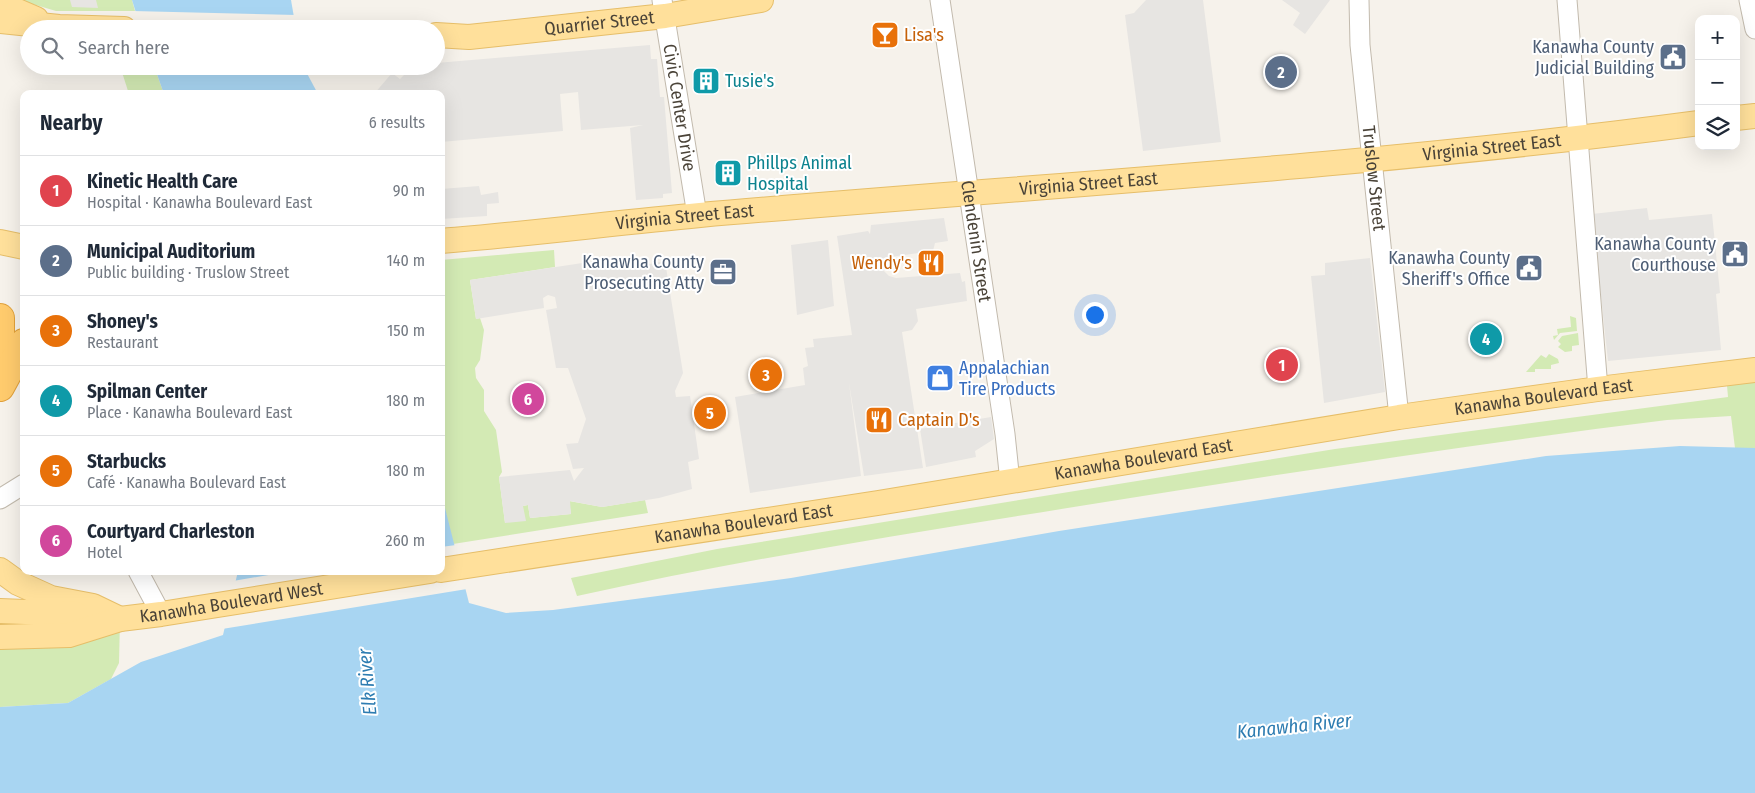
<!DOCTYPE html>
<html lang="en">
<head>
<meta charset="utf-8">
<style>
  body { margin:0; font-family:"Fira Sans Condensed",sans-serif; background:#f6f6f7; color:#1f2937 }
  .controls { position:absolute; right:15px; top:15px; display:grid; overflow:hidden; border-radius:10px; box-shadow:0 5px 20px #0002 }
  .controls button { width:45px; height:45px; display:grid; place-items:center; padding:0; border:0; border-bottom:1px solid #e0e1e3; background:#fff; color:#1f2937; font:25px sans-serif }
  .you { position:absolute; left:1094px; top:314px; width:18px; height:18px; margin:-12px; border:4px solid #fff; border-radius:50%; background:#1a73e8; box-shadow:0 0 0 8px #1a73e833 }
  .badge { display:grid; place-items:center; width:32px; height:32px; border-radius:50%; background:#db2777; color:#fff; font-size:16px; font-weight:700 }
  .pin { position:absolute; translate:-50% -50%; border:2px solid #fff; box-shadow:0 1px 5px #0006 }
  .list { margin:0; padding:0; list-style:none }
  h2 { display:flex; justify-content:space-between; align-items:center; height:65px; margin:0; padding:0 20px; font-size:21px }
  h2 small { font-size:16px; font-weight:400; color:#747a83 }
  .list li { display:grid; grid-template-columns:32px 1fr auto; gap:15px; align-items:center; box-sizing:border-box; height:70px; padding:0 20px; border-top:1px solid #e0e1e3 }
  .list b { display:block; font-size:19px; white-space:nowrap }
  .list p { margin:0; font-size:16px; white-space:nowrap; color:#747a83 }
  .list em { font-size:16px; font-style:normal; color:#747a83 }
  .icon { flex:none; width:28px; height:28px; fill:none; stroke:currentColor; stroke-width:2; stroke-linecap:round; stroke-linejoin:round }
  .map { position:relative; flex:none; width:1755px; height:793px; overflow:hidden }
  .search { position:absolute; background:#fff; box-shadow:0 5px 20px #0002; left:20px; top:20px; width:425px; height:55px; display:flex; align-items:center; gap:12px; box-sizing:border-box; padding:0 18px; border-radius:28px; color:#747a83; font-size:19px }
  .panel { position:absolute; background:#fff; box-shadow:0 5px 20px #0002; left:20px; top:90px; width:425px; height:485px; border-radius:10px }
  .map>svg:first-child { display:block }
  .green { fill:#d3eab4 }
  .parking { fill:#e7e5e2 }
  .water { fill:#a8d5f2 }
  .pier { fill:#f6f2eb }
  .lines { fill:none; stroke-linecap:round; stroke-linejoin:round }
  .minor-casing { stroke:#c2baad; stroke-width:21 }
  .major-casing { stroke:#e6be69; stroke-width:26 }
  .highway-casing { stroke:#e0a03a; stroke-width:30 }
  .minor { stroke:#fff; stroke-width:19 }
  .major { stroke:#ffe09b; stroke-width:24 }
  .highway { stroke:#ffcb6d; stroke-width:28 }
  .labels { text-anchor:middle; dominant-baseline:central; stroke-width:4; stroke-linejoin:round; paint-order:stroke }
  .street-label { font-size:18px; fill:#4a4338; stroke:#fff }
  .food-label { font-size:18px; fill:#c56008; stroke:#fff; text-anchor:start }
  .service-label { font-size:18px; fill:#4e5e75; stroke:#fff; text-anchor:end }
  .culture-label { font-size:18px; fill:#0d838f; stroke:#fff; text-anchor:start }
  .shop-label { font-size:18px; fill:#366cbe; stroke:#fff; text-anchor:start }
  .water-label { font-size:19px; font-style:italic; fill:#2d7cb1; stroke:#fff }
</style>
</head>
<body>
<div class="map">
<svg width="1755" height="793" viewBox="0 0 1755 793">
  <rect width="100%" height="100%" fill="#f6f2eb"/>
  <g class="green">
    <polygon points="19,0 132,0 135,11 56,11"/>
    <polygon points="120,66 154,66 164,94 129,94"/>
    <polygon points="554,250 555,267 470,280 476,319 480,318 484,330 480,360 475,368 476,378 484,390 484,411 496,430 502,472 499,477 505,523 523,506 528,505 530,518 571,514 569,501 602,507 645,500 648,513 453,544 441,492 441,260"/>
    <polygon points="1570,316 1576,318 1577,331 1560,333 1554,340 1553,336 1558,335 1557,329 1571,327"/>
    <polygon points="1578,333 1579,345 1572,346 1572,351 1565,352 1558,347 1561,344 1558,341 1562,336"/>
    <polygon points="1549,354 1558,359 1559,363 1551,365 1551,369 1535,369 1535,372 1526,372 1541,355 1546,358"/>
    <path d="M1755 371V448H1735L1731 416 1667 420C1471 444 1275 475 1080 506 912 533 743 559 577 596L571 578 717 549 1335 449 1728 397 1726 374Z"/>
    <polygon points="120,619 119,663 111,679 68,703 0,707 0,637"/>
  </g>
  <g class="parking">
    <polygon points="70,0 96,0 98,8 72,7"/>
    <polygon points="1146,0 1203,0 1221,142 1143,151 1125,15 1134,13"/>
    <polygon points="1282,0 1330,0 1305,34 1293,25 1300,13"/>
    <polygon points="650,45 651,59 657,59 660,97 664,97 672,193 663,194 663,198 636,200 630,128 643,125 581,130 578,92 560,94 563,131 441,142 441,94 374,94 392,73 400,79 404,75 403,66 436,66 436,63"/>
    <polygon points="479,186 481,195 498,192 499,203 487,204 487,216 441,219 441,189"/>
    <polygon points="1647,208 1649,220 1712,214 1720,293 1716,294 1721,350 1608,361 1592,214"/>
    <polygon points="944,218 948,241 935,243 933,251 883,258 883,270 889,276 896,278 960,273 962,282 965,281 967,301 916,309 918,321 912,330 902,332 923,468 864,476 849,383 861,476 750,493 735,397 805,385 803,368 808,366 805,348 814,347 813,339 852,335 837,236 868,231 870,234 871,225"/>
    <polygon points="828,240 834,306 797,315 791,245"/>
    <polygon points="622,257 624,269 665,261 683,373 675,391 676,397 690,396 699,459 688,462 692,489 659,498 602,507 570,501 571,514 530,518 528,505 523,506 526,521 505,523 499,477 570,470 574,481 584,468 573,469 566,444 578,443 586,419 568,368 556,368 546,310 557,308 555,297 548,295 543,298 544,308 476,319 470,280"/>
    <polygon points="1370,258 1385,392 1324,403 1311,276 1325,275 1325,263"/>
    <polygon points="991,417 994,439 975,451 976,457 926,467 920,429"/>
  </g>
  <g class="water">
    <polygon points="132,0 291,0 296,29 141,29"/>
    <polygon points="154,66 303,66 318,94 164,94"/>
    <polygon points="1680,446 1755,448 1755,793 0,793 0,707 68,703 141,662 223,635 238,571 441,571 441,492 469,603 506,613 553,610 791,578 1059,531 1546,456"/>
  </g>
  <g class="pier">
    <polygon points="132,11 296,15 299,29 139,29"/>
    <polygon points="456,545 467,589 222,629 233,581 292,571 441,571 441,547"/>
  </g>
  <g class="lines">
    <defs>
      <g id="minor">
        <path id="s1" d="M662 0 697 215"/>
        <path id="s2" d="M940 0 1005 434 1010 482"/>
        <path id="s3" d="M1359 0 1360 45 1399 417"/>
        <polyline points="1567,0 1598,389"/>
        <polyline points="1749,0 1755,29"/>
        <polyline points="0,499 24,484"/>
        <polyline points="138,571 161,614"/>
      </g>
      <g id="major">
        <polyline points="3,0 15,10 36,19"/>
        <polyline points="0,21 59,27 124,29"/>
        <path id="s4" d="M436 35 469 37 665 16 761 0"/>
        <polyline points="1736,118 1755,116"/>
        <path id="s5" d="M441 241C528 234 614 223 700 215 1033 186 1367 167 1699 123"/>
        <polyline points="0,242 24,247"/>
        <polyline points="0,570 18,583 51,598 93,606 120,619"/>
        <path id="s6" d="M441 570 878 503 1399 417 1598 389 1755 370"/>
        <polyline points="0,611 76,614"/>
        <path id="s7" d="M0 637 69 635 120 619 161 614 430 571"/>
      </g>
      <g id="highway">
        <polyline points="0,318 0,346"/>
        <polyline points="0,387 24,343"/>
      </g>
    </defs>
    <use href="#minor" class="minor-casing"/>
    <use href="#major" class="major-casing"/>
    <use href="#highway" class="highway-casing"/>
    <use href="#minor" class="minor"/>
    <use href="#major" class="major"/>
    <use href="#highway" class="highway"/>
  </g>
  <defs>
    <symbol id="bar-square" viewBox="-11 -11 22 22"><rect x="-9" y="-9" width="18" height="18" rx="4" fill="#e8710a" stroke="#fff"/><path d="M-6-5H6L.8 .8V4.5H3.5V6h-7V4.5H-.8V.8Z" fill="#fff"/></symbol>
    <symbol id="civic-square" viewBox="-11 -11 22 22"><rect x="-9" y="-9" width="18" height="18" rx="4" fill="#5c6f8a" stroke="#fff"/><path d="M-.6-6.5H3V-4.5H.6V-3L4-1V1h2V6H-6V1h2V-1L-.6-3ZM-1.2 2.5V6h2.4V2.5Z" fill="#fff"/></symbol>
    <symbol id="building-square" viewBox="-11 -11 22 22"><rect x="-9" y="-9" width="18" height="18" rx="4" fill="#0f9aa8" stroke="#fff"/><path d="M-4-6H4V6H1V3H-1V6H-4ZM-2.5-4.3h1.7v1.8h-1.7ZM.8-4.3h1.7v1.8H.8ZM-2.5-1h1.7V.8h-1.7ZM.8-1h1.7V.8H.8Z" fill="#fff"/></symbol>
    <symbol id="restaurant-square" viewBox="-11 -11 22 22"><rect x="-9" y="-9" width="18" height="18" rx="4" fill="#e8710a" stroke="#fff"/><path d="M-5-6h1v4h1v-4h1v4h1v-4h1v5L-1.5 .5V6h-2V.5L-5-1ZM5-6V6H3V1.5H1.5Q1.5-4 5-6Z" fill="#fff"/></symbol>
    <symbol id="office-square" viewBox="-11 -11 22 22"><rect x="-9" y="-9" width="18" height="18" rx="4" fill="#5c6f8a" stroke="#fff"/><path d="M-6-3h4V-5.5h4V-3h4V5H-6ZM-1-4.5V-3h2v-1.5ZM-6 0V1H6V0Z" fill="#fff"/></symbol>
    <symbol id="shop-square" viewBox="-11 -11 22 22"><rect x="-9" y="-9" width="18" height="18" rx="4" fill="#3f7fe0" stroke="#fff"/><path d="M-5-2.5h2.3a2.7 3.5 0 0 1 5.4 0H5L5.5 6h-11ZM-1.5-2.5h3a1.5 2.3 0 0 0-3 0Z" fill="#fff"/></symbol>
  </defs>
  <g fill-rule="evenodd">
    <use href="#bar-square" x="869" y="19" width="32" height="32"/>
    <use href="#civic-square" x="1657" y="41" width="32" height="32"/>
    <use href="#building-square" x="690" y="65" width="32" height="32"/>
    <use href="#building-square" x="712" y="157" width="32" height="32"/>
    <use href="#civic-square" x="1719" y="238" width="32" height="32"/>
    <use href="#restaurant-square" x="915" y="247" width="32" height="32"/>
    <use href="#civic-square" x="1513" y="252" width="32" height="32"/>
    <use href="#office-square" x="707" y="256" width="32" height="32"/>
    <use href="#shop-square" x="924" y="362" width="32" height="32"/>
    <use href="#restaurant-square" x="863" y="404" width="32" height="32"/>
  </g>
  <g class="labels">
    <g class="street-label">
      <text stroke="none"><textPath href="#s4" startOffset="164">Quarrier Street</textPath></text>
      <text stroke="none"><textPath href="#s1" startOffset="109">Civic Center Drive</textPath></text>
      <text stroke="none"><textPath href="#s5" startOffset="1055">Virginia Street East</textPath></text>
      <text stroke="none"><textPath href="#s3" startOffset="179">Truslow Street</textPath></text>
      <text stroke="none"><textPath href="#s5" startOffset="650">Virginia Street East</textPath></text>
      <text stroke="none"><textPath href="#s5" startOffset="245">Virginia Street East</textPath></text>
      <text stroke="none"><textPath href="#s2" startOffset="244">Clendenin Street</textPath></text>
      <text stroke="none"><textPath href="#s6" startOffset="1116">Kanawha Boulevard East</textPath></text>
      <text stroke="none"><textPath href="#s6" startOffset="711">Kanawha Boulevard East</textPath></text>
      <text stroke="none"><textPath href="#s6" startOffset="306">Kanawha Boulevard East</textPath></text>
      <text stroke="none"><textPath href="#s7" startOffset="235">Kanawha Boulevard West</textPath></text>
    </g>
    <g class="food-label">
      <text x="904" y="35">Lisa's</text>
      <text x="912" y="263" text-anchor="end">Wendy's</text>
      <text x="898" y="420">Captain D's</text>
    </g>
    <g class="service-label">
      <text x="1654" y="47">Kanawha County<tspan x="1654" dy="21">Judicial Building</tspan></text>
      <text x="1716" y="244">Kanawha County<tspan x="1716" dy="21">Courthouse</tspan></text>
      <text x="1510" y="258">Kanawha County<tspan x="1510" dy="21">Sheriff's Office</tspan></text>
      <text x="704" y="262">Kanawha County<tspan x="704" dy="21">Prosecuting Atty</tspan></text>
    </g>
    <g class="culture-label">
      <text x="725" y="81">Tusie's</text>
      <text x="747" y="163">Phillps Animal<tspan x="747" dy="21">Hospital</tspan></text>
    </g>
    <g class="shop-label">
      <text x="959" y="368">Appalachian<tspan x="959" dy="21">Tire Products</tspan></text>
    </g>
    <g class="water-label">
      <text transform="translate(367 682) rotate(-95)">Elk River</text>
      <text transform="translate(1294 726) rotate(-6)">Kanawha River</text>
    </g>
  </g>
</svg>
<div class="controls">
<button>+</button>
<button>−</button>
<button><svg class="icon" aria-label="layers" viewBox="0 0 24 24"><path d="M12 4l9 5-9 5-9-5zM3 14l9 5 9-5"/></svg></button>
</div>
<div class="you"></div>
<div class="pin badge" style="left:1282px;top:365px;background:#e0444e">1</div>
<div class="pin badge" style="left:1281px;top:72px;background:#5c6f8a">2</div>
<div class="pin badge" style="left:766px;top:375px;background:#e8710a">3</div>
<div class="pin badge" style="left:1486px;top:339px;background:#0f9aa8">4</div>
<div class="pin badge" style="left:710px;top:413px;background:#e8710a">5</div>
<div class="pin badge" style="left:528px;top:399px;background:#d1479c">6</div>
<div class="search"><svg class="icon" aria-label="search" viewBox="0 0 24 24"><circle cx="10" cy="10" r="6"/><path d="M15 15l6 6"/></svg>Search here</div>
<section class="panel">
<h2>Nearby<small>6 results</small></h2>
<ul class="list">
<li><span class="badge" style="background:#e0444e">1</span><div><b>Kinetic Health Care</b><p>Hospital · Kanawha Boulevard East</p></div><em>90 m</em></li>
<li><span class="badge" style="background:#5c6f8a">2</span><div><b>Municipal Auditorium</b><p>Public building · Truslow Street</p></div><em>140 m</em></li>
<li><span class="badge" style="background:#e8710a">3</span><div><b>Shoney's</b><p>Restaurant</p></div><em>150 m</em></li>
<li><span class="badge" style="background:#0f9aa8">4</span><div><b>Spilman Center</b><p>Place · Kanawha Boulevard East</p></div><em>180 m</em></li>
<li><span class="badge" style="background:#e8710a">5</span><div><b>Starbucks</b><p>Café · Kanawha Boulevard East</p></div><em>180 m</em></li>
<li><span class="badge" style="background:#d1479c">6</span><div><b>Courtyard Charleston</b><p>Hotel</p></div><em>260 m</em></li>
</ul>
</section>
</div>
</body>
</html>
